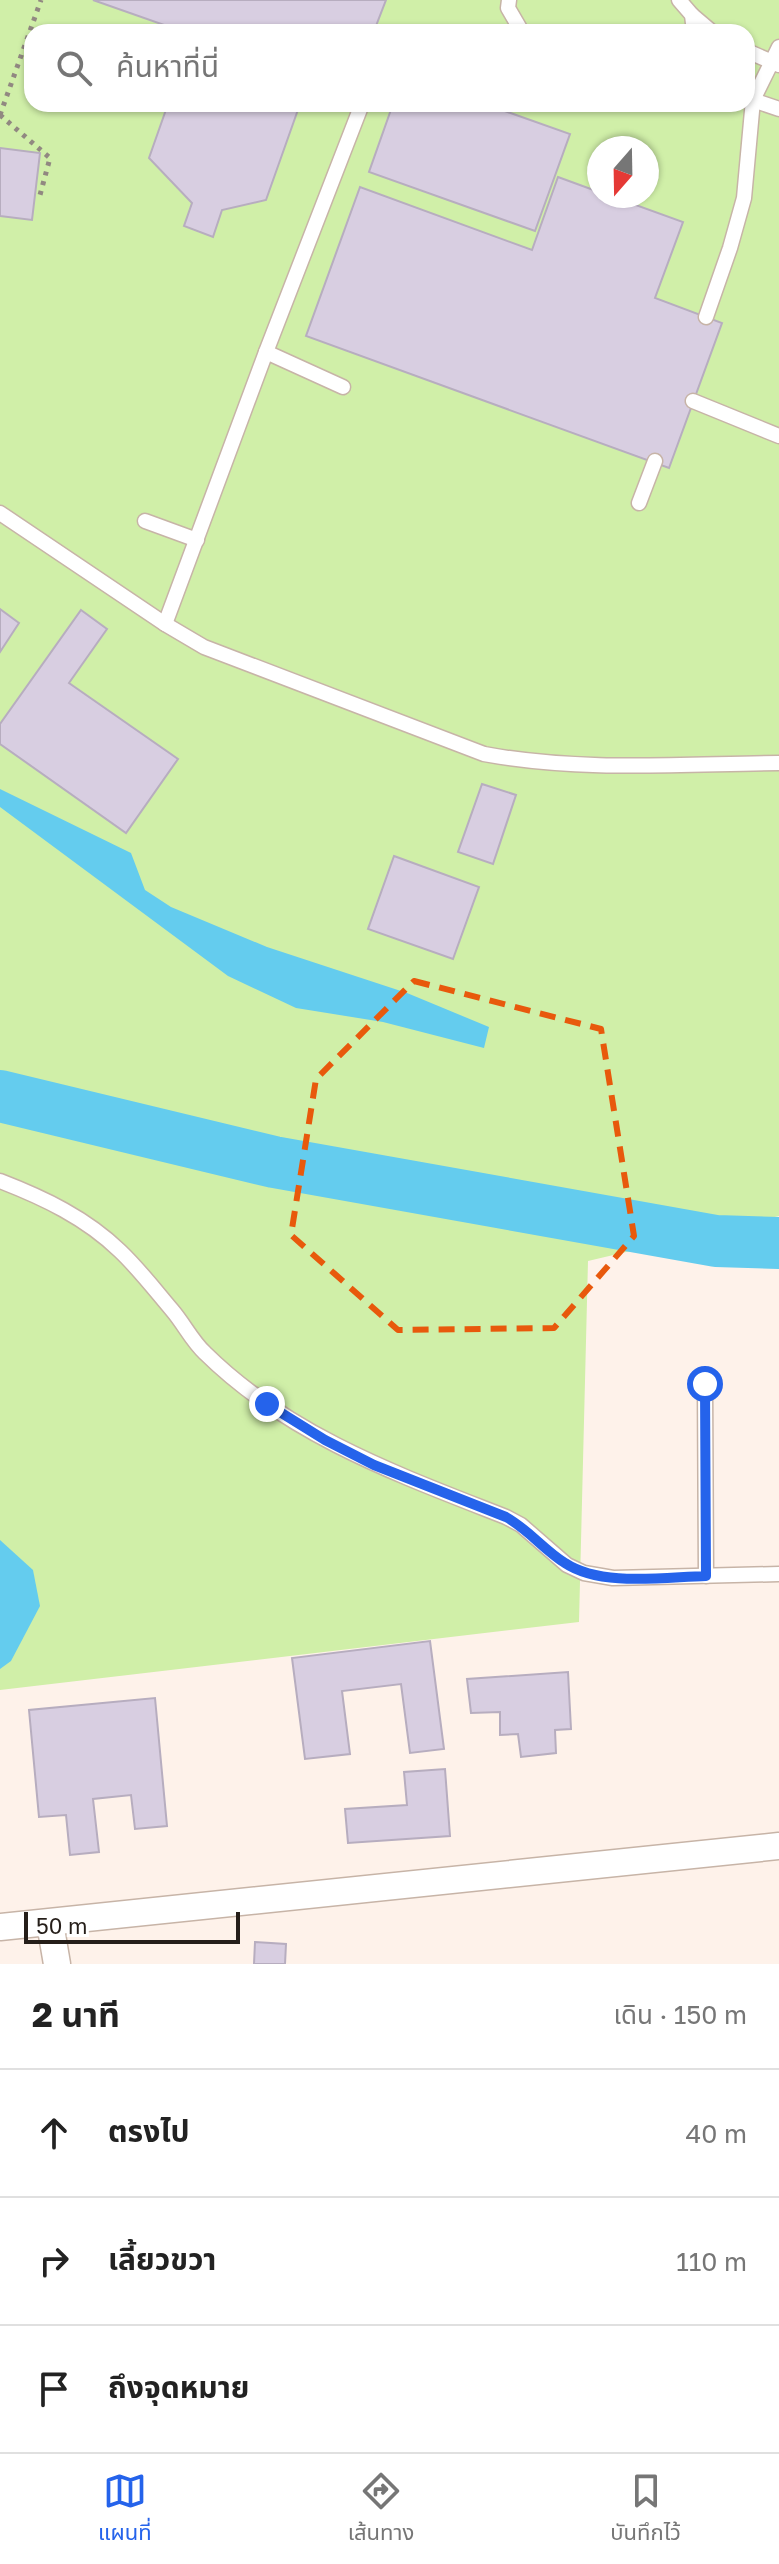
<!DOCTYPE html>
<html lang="th">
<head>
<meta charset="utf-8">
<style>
  body { margin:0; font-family:"Golos Text","Noto Sans Thai",sans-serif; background:#f2f2f2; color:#222 }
  .compass { position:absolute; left:587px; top:136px; width:72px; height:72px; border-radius:50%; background:#fff; box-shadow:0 2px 6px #0004; rotate:200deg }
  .scale { position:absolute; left:24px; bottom:20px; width:216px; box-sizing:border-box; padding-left:8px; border:4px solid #251e19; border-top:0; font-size:22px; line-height:28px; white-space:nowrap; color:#251e19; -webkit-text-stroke:6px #fff; paint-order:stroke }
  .stop { position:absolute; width:24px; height:24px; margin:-18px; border:6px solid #2563eb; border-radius:50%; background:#fff }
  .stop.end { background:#2563eb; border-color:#fff; box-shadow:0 2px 8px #0008 }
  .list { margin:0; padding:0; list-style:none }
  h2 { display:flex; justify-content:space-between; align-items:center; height:104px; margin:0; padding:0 32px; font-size:34px }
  h2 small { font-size:26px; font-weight:400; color:#767676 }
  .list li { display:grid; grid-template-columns:52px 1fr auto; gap:24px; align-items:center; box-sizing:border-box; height:128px; padding:0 32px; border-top:2px solid #e0e0e0 }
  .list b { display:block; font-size:30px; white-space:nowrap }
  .list em { font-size:26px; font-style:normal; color:#767676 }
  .icon { flex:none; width:44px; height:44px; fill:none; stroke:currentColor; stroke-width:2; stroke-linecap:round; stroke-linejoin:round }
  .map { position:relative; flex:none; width:779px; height:1964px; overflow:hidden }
  .search { position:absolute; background:#fff; box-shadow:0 2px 6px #0004; left:24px; right:24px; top:24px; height:88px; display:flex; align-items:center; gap:20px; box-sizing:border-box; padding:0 28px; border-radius:24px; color:#767676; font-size:30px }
  .sheet { height:488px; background:#fff }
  nav { display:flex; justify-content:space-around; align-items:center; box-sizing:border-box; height:112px; border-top:2px solid #e0e0e0; background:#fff; font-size:22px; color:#767676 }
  nav a { display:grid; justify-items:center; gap:4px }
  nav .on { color:#2563eb }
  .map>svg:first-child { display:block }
  .green { fill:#d0efa8; fill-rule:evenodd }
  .water { fill:#64ccee }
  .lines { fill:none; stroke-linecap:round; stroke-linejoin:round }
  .river { stroke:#64ccee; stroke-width:52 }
  .building { fill:#d8cee1; stroke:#b7adbf; stroke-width:2 }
  .service-casing { stroke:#c7b4a7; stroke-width:17 }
  .minor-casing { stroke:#c7b4a7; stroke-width:29 }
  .path { stroke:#918881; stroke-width:5; stroke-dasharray:4 6; stroke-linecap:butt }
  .service { stroke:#fff; stroke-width:14 }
  .minor { stroke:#fff; stroke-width:26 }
  .route { stroke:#2563eb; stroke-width:10 }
  .marked { fill:none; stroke:#e8590c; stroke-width:6; stroke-dasharray:16 10; stroke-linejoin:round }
</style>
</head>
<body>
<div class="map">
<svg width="779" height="1964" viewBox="0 0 779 1964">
  <rect width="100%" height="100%" fill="#fef2ea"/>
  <path class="green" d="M0 0H779V1216L588 1261 579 1622 0 1690ZM32 32H747V104H32ZM599 148H647V196H599Z"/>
  <g class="water">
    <polygon points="0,789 131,853 145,890 171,907 267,947 407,993 489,1027 484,1048 383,1022 296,1008 228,976 0,807"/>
    <polygon points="0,1540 33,1570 40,1606 11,1661 0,1669"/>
  </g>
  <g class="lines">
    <polyline class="river" points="0,1096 274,1162 716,1241 779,1243"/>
  </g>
  <g class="building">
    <polygon points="93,0 386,0 376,26 392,32 184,32"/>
    <polygon points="168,104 300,104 266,200 222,210 213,237 184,226 192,203 149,158"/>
    <polygon points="393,104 485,104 570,134 535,231 369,172"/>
    <polygon points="0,148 40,153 32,220 0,216"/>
    <polygon points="558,177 599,192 599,196 611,196 683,222 655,298 722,323 669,468 306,336 360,187 532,250"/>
    <polygon points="0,609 19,623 0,652"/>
    <polygon points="81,610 107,629 69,683 178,759 126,833 0,744 0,724"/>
    <polygon points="482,784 516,795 493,864 458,852"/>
    <polygon points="394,856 479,887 453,959 368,929"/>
    <polygon points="430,1641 444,1749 410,1753 401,1684 342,1691 350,1754 305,1759 292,1658"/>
    <polygon points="568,1672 571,1729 555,1730 556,1753 521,1757 518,1734 500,1735 500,1712 471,1713 467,1679"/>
    <polygon points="155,1698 167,1826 135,1829 131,1795 93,1799 99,1852 70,1855 66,1815 39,1817 29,1710"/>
    <polygon points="445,1769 450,1836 348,1843 345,1809 407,1805 404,1772"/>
    <polygon points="255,1942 286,1944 285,1964 254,1964"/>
  </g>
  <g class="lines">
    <defs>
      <g id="service">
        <polyline points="509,0 508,8 522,32"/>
        <polyline points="679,0 692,15 694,32"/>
        <polyline points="692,15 712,32"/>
        <polyline points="747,51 779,65"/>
        <polyline points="747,98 779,109"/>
        <polyline points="706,317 730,248 744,198 753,100 779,47"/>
        <polyline points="266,352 343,387"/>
        <polyline points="693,401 779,436"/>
        <polyline points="639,503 655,461"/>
        <path d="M0 513 165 624 204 647 484 754C580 772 681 764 779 763"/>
        <polyline points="145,521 197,540"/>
        <polyline points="165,624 266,352 362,104"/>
        <path d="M0 1181C44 1198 86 1218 120 1251 139 1269 155 1290 172 1310 184 1324 192 1341 205 1353 289 1436 399 1475 506 1517L521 1525 567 1565 584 1573 613 1578 779 1574"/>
        <polyline points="705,1384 706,1576"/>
      </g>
      <g id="minor">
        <polyline points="50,1923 57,1964"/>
        <polyline points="0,1927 779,1846"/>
      </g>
    </defs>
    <use href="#service" class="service-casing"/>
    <use href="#minor" class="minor-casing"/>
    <g class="path">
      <polyline points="0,115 41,0"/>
      <polyline points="0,115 50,158 40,195"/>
    </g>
    <use href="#service" class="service"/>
    <use href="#minor" class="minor"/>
  </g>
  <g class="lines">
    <path class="route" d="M267 1404 325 1440 374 1465 506 1517C529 1530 544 1550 565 1563 601 1587 664 1577 706 1576L705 1384"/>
  </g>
  <path class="marked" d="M414 981 601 1029 634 1236 554 1328 398 1330 291 1235 316 1079Z"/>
</svg>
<svg class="compass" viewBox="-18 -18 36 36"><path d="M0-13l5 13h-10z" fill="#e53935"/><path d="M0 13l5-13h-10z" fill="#767676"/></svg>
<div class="scale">50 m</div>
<div class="stop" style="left:705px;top:1384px"></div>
<div class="stop end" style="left:267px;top:1404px"></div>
<div class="search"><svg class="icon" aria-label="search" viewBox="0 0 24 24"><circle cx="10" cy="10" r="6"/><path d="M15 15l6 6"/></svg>ค้นหาที่นี่</div>
</div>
<section class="sheet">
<h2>2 นาที<small>เดิน · 150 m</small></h2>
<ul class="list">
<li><svg class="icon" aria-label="ahead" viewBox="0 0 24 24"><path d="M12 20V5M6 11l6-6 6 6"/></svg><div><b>ตรงไป</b></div><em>40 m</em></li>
<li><svg class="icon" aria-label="right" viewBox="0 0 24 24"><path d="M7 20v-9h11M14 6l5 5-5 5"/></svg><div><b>เลี้ยวขวา</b></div><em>110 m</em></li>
<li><svg class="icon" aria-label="arrive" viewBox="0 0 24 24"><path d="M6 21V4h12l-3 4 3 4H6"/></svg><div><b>ถึงจุดหมาย</b></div></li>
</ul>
</section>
<nav>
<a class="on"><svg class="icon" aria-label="map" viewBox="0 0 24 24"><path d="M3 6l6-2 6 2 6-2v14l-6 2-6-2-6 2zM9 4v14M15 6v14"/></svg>แผนที่</a>
<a><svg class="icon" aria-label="directions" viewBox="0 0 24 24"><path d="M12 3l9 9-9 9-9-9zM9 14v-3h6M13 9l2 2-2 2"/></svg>เส้นทาง</a>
<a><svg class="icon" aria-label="saved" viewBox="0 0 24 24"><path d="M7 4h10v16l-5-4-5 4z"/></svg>บันทึกไว้</a>
</nav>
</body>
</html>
